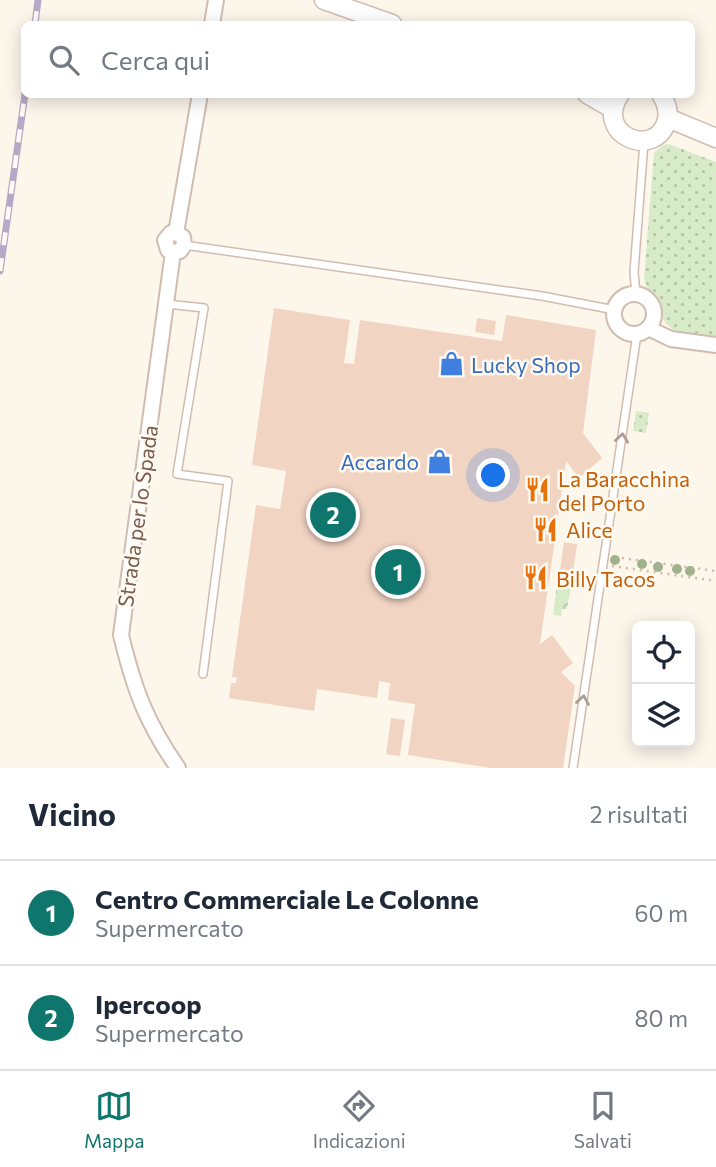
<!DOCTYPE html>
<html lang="it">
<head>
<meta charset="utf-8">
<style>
  body { margin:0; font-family:Commissioner,sans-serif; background:#f2f2f3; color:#1f2937 }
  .controls { position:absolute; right:21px; bottom:21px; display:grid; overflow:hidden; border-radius:10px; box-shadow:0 4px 18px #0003 }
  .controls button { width:63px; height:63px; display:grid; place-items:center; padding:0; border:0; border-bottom:2px solid #e0e1e3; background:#fff; color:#1f2937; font:35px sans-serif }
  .you { position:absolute; left:494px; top:476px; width:24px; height:24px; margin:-18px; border:5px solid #fff; border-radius:50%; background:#1a73e8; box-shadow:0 0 0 10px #1a73e833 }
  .badge { display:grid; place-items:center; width:46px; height:46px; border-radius:50%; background:#0f766e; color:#fff; font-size:23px; font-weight:700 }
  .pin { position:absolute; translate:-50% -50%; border:4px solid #fff; box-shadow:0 2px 7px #0006 }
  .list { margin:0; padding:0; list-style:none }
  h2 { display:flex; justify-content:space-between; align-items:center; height:91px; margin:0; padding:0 28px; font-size:30px }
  h2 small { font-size:23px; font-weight:400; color:#747a83 }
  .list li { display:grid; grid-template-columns:46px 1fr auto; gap:21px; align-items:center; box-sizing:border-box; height:105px; padding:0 28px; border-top:2px solid #e0e1e3 }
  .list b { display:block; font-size:26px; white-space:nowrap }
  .list p { margin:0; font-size:23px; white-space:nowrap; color:#747a83 }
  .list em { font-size:23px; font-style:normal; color:#747a83 }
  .icon { flex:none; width:38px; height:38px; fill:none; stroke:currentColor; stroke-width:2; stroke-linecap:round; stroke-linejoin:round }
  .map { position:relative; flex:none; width:716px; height:768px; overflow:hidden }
  .search { position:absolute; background:#fff; box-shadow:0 4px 18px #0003; left:21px; right:21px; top:21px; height:77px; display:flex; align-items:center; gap:18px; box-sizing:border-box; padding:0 24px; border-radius:10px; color:#747a83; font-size:26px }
  .sheet { height:301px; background:#fff }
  nav { display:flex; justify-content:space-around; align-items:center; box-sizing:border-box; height:98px; border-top:2px solid #e0e1e3; background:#fff; font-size:19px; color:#747a83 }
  nav a { display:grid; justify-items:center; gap:4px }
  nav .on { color:#0f766e }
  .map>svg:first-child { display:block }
  .grass { fill:url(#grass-dots) }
  .park { fill:url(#park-crowns) }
  .building { fill:#f2d4c3 }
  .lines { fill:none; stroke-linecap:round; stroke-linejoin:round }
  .service-casing { stroke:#d0bdb0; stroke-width:10 }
  .minor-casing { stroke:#d0bdb0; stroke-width:18 }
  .tertiary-casing { stroke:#d0bdb0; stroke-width:21 }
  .path { stroke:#d8b8a5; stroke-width:2.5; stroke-dasharray:2 5; stroke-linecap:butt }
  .service { stroke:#fff; stroke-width:7 }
  .minor { stroke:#fff; stroke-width:14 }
  .tertiary { stroke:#fff; stroke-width:18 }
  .rail-casing { stroke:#b8a8c8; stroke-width:7 }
  .rail { stroke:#fffaf2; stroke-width:4.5; stroke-dasharray:13; stroke-linecap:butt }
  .tree { fill:#a0b18e }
  .oneway { stroke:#af9d94 }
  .labels { text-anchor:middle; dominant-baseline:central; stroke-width:5; stroke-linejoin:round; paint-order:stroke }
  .shop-label { font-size:21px; fill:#366cbe; stroke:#fffaf2; text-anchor:start }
  .food-label { font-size:21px; fill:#c56008; stroke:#fffaf2; text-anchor:start }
  .street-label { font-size:21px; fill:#795c4d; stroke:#fffaf2 }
</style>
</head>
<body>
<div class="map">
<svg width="716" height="768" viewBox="0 0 716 768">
  <defs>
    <pattern id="grass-dots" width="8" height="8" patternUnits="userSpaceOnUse" patternTransform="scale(1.75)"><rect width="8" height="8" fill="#d8ebc9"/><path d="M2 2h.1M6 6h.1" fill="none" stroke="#b4c2a5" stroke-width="1.8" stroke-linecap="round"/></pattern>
    <pattern id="park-crowns" width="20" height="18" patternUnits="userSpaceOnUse" patternTransform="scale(1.75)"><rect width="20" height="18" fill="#d8ebc9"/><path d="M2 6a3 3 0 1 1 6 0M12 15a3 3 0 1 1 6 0" fill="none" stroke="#b4c2a5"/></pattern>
  </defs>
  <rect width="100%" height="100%" fill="#fdf6eb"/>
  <g class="grass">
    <path d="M669 144 716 162V337C704 335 687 336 676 331 663 327 647 291 644 278L654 153 663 145Z"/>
    <polygon points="636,411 649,413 646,433 633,431"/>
  </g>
  <polygon class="park" points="557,585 571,587 567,609 562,609 561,616 553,615"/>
  <g class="building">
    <polygon points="274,308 350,320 344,363 354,364 360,320 502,341 506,315 596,330 583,433 602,458 579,478 566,461 540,644 552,635 573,663 561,672 575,686 563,768 491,768 408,755 415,704 388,700 390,683 379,681 377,698 317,689 314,711 229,698 231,683 236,683 237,678 232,677 256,505 280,509 286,471 252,465"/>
    <polygon points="477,318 496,321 494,335 475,332"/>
    <polygon points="564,542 577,544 573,572 560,570"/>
    <polygon points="391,718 405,720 400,756 386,754"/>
  </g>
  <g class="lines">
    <defs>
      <g id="service">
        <polyline points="184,245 542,296 615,310"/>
        <polyline points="636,294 634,272 644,142"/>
        <polyline points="167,304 204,308 177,474 228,481 203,674"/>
        <polyline points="573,768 637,334"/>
      </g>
      <g id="minor">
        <polyline points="212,24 216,0"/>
        <polyline points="176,233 200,94"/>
        <path d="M173 252 121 635C134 689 146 722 178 768"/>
        <polyline points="173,252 180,251 184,245 183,237 176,233"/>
        <polyline points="173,252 168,250 165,240 171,233 176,233"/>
        <circle cx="634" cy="314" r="20"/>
        <polyline points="648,328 671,339 716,345"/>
      </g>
      <g id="tertiary">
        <polyline points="324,0 392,24"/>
        <polyline points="587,94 613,109"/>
        <path d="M620 94C592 135 656 161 667 120 669 110 666 103 661 94"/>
        <polyline points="668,118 716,138"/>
      </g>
    </defs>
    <use href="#service" class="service-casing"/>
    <use href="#minor" class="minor-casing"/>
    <use href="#tertiary" class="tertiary-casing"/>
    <g class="path">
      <polyline points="615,557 716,571"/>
      <polyline points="612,566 716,581"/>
    </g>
    <use href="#service" class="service"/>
    <use href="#minor" class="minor"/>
    <use href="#tertiary" class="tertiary"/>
    <defs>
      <g id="rail">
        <polyline points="35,24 38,0"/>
        <polyline points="0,271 25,94"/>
      </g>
    </defs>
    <use href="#rail" class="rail-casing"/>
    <use href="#rail" class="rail"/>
  </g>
  <g class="tree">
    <circle cx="615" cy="560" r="5"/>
    <circle cx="642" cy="564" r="5"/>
    <circle cx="658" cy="567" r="5"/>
    <circle cx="677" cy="569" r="5"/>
    <circle cx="690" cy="571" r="5"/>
  </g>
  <defs><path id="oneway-chevron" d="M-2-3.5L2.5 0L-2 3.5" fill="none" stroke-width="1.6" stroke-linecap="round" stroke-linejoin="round" transform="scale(1.75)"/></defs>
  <g class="oneway">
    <use href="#oneway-chevron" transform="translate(622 438) rotate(-82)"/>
    <use href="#oneway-chevron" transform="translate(583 700) rotate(-81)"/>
  </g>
  <defs>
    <symbol id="shop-bare" viewBox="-9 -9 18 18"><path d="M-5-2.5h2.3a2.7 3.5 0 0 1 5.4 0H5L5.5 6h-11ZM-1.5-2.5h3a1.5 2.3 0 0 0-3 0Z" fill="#3f7fe0" stroke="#fffaf2" stroke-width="2.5" paint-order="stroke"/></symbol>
    <symbol id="restaurant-bare" viewBox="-9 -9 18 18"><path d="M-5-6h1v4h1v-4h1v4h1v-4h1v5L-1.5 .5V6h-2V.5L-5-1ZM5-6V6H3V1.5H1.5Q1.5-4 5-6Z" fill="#e8710a" stroke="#fffaf2" stroke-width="2.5" paint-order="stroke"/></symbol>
  </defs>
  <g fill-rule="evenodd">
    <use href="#shop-bare" x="434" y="346" width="35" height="35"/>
    <use href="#shop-bare" x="422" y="444" width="35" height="35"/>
    <use href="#restaurant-bare" x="520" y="472" width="35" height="35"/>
    <use href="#restaurant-bare" x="528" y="512" width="35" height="35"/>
    <use href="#restaurant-bare" x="518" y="560" width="35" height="35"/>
  </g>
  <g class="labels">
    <g class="shop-label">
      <text x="471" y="364">Lucky Shop</text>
      <text x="419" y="461" text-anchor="end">Accardo</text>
    </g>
    <g class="food-label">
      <text x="558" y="478">La Baracchina<tspan x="558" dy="24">del Porto</tspan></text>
      <text x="566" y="529">Alice</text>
      <text x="556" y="578">Billy Tacos</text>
    </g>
    <g class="street-label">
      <text transform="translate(137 516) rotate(-82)">Strada per lo Spada</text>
    </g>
  </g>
</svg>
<div class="controls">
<button><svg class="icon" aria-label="locate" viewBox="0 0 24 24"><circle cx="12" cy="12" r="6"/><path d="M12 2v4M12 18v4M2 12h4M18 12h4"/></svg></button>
<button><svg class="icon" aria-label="layers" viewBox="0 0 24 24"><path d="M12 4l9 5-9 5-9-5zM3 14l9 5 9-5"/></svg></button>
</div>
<div class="you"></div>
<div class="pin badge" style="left:398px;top:572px">1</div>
<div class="pin badge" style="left:333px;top:515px">2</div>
<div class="search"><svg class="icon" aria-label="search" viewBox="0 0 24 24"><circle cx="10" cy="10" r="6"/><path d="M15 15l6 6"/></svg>Cerca qui</div>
</div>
<section class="sheet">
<h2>Vicino<small>2 risultati</small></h2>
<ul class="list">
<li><span class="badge">1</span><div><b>Centro Commerciale Le Colonne</b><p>Supermercato</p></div><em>60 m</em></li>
<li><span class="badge">2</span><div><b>Ipercoop</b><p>Supermercato</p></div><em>80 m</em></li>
</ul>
</section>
<nav>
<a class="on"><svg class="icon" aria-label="map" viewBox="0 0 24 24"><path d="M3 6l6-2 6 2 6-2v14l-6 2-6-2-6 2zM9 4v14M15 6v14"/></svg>Mappa</a>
<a><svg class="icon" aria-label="directions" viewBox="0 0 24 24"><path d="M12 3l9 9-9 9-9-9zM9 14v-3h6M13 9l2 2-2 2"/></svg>Indicazioni</a>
<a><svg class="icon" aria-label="saved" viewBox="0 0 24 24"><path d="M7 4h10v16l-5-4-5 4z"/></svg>Salvati</a>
</nav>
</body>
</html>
